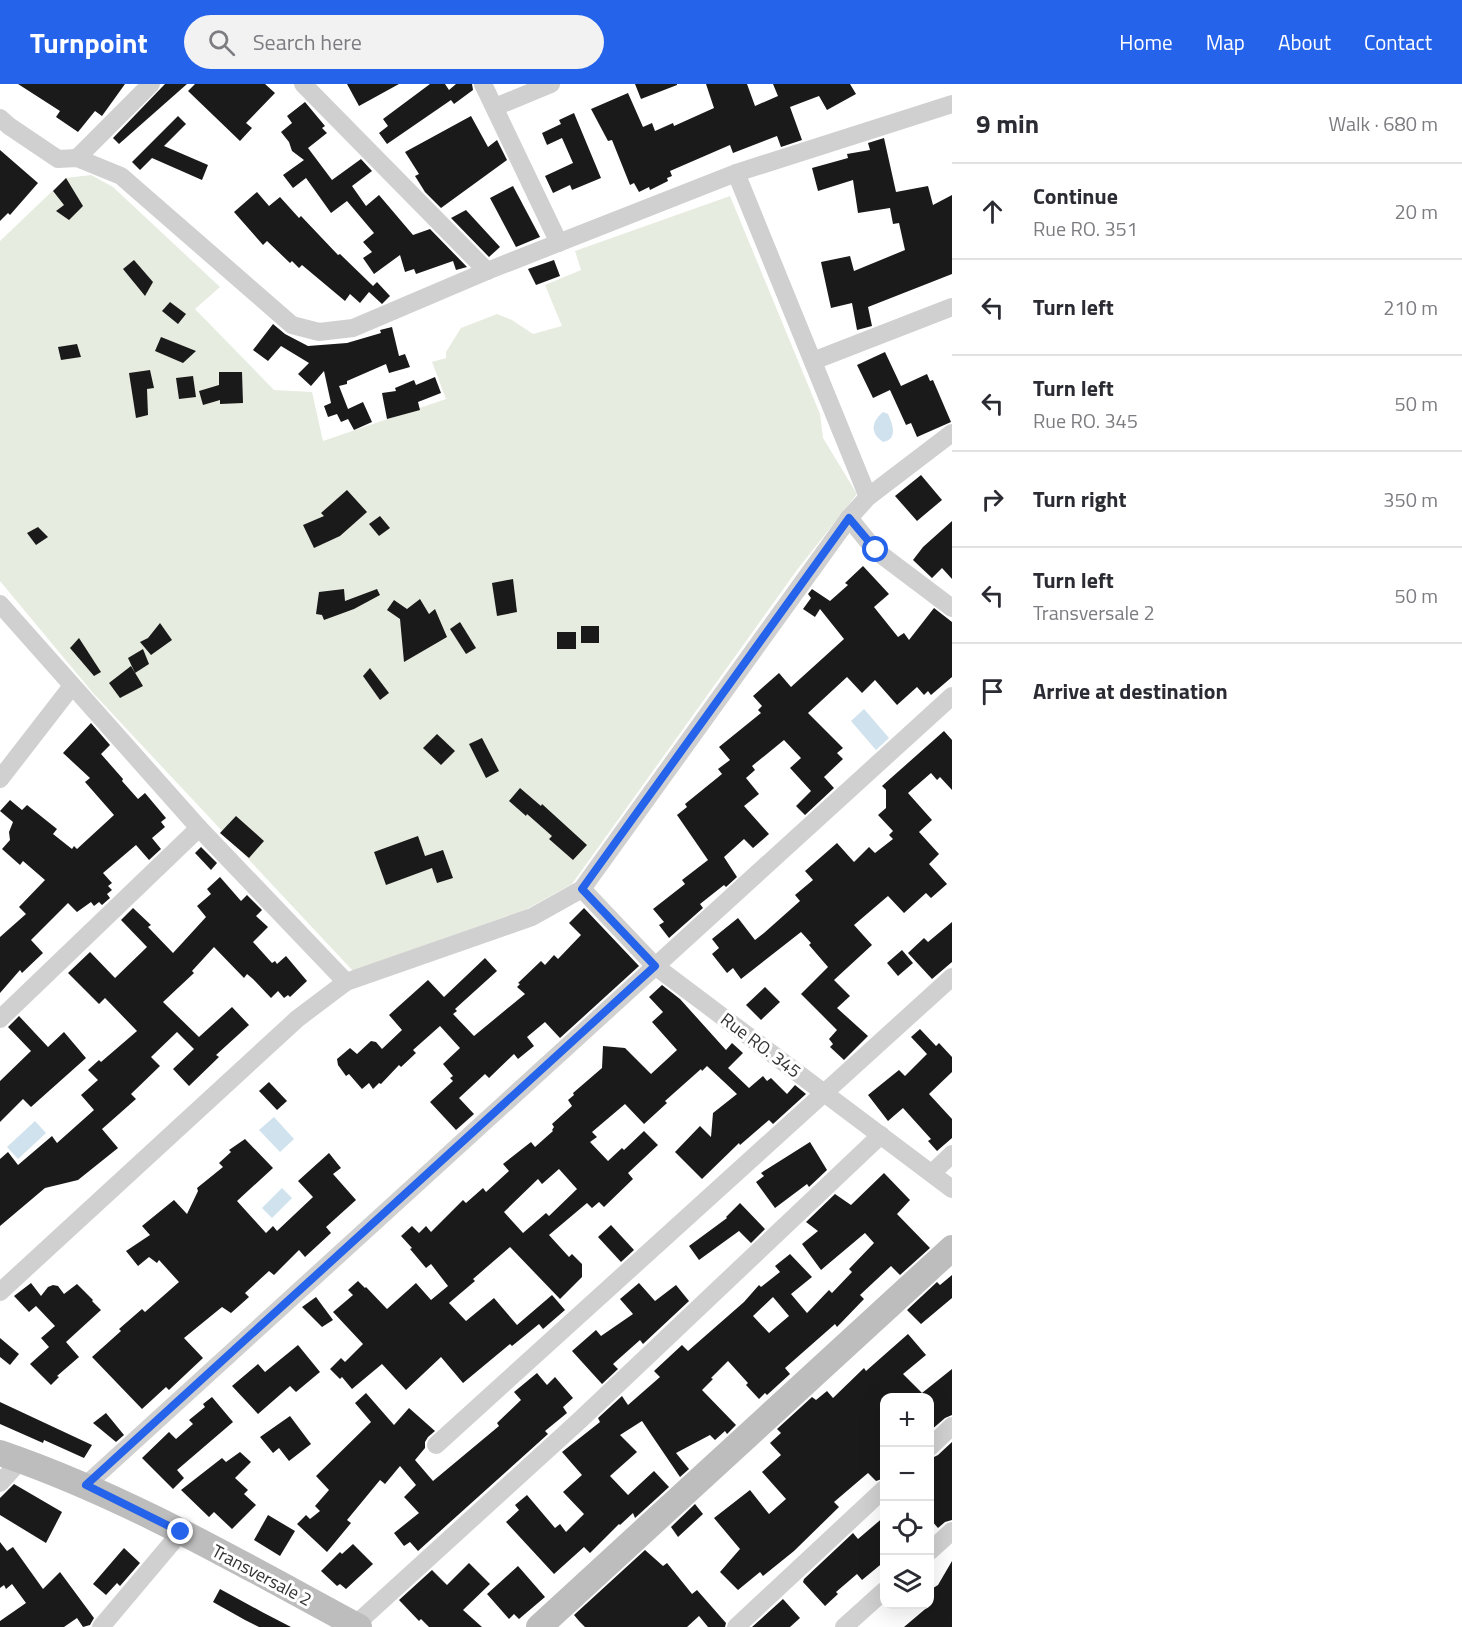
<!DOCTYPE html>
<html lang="en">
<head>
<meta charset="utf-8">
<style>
  body { margin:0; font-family:"Titillium Web",sans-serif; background:#f2f2f3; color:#2b2b33 }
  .controls { position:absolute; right:18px; bottom:18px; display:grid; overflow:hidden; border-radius:12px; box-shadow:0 6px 24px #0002 }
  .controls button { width:54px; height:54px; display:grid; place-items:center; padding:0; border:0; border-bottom:2px solid #e1e1e2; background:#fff; color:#2b2b33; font:30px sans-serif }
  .stop { position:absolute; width:18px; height:18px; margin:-14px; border:4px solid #2563eb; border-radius:50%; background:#fff }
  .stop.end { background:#2563eb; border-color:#fff; box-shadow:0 2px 6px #0008 }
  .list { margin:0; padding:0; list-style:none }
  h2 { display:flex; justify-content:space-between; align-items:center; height:78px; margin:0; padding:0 24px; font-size:26px }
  h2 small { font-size:20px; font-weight:400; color:#7c7c81 }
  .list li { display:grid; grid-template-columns:39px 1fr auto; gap:18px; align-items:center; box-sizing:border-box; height:96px; padding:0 24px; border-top:2px solid #e1e1e2 }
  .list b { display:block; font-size:22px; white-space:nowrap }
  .list p { margin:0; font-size:20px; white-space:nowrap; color:#7c7c81 }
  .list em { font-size:20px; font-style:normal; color:#7c7c81 }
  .icon { flex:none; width:33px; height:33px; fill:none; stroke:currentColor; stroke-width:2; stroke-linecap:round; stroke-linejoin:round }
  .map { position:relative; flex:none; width:952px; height:1543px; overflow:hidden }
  header { display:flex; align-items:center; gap:36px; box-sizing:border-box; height:84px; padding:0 30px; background:#2563eb; color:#fff }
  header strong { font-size:28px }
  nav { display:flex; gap:33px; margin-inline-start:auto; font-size:21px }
  .search { width:420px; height:54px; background:#f2f2f3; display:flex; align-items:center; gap:15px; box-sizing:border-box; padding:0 21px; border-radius:33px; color:#7c7c81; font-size:22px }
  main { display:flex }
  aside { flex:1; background:#fff }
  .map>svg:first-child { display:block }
  .green { fill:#e6ecdf }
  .water { fill:#cfe2ee }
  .building { fill:#1a1a1a; fill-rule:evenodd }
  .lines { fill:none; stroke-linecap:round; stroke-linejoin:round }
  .street { stroke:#d0d0d0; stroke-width:18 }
  .secondary { stroke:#bdbdbd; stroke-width:26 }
  .route { stroke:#2563eb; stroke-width:8 }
  .labels { text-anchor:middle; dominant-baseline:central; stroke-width:6; stroke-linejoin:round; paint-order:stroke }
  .street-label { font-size:18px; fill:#333; stroke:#fff }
</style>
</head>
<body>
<header>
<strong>Turnpoint</strong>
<div class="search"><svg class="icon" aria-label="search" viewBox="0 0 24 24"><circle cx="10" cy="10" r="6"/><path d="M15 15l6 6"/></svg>Search here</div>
<nav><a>Home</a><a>Map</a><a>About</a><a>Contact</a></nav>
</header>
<main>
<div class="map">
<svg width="952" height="1543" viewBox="0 0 952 1543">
  <rect width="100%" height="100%" fill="#fff"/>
  <polygon class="green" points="91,91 113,103 220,203 195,225 274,306 312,308 323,357 446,315 432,278 446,274 446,268 461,244 497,230 512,236 533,250 562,242 545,201 581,186 575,167 730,112 820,330 823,354 857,410 797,486 572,800 527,825 353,887 93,609 0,497 0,157 66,94"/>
  <g class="water">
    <path d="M883 328 888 330C893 341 898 355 883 358 870 349 871 338 883 328Z"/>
    <polygon points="864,625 889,654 876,666 851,637"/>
    <polygon points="274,1033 294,1055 280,1068 259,1046"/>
    <polygon points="35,1037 46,1049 18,1075 7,1063"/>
    <polygon points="282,1104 292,1114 272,1134 262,1124"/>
  </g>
  <g class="building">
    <polygon points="18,0 125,0 102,32 95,27 78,48 56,33 60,27"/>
    <polygon points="165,0 187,0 119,60 113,54"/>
    <polygon points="195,0 265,0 275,9 246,39 252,44 240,57 188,7"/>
    <polygon points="347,0 399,0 359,22"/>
    <polygon points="430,0 445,0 449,6 456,0 472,0 473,6 454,20 451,16 387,60 379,49 388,42 383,35"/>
    <polygon points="635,0 677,0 677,1 641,15"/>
    <polygon points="706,0 747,0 755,22 778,12 773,0 850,0 856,10 827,26 819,12 790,23 802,56 781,63 777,52 733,69 730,61 670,87 672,92 667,94 668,97 650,106 649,103 639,108 634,99 630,101 612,56 608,57 591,25 628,9 643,43 652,39 655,47 673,39 674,42 714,24"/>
    <polygon points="305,18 325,42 322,44 327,49 308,64 332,96 361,75 372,87 352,102 366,122 379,111 413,151 430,145 467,183 456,186 453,177 416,190 414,185 405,188 400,171 374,190 363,174 372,168 363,158 374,149 347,117 331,129 306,94 293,104 283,91 304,76 292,67 289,58 281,48 292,39 287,32"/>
    <polygon points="574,29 601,94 572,106 570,101 553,109 545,92 573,79 562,54 547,61 542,49 561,40 559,36"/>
    <polygon points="178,32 186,40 164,62 208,81 202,96 152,74 140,86 132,78"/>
    <polygon points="471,32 488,63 497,56 507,76 441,124 425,108 415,92 419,90 405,68"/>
    <polygon points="884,54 896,108 928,102 933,121 952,111 952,190 868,223 872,242 857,246 852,219 831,224 821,178 850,172 854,187 905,166 899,139 893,140 890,124 858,129 853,96 818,107 812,84 848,74 847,70 870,66 868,59"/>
    <polygon points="0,66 38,99 10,131 8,129 0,137"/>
    <polygon points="66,94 83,122 69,136 56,127 64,121 53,107"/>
    <polygon points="513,102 540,153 516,163 490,114"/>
    <polygon points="257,108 269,122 280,113 299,134 301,132 338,171 340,170 373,202 377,198 390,212 382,220 369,208 360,219 350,210 345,217 302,181 299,184 292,177 290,179 267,157 263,161 234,128"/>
    <polygon points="466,126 500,163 489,173 451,134"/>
    <polygon points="134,176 153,198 145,212 123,185"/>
    <polygon points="554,176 560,192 536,201 528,185"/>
    <polygon points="170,218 186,230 178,240 162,227"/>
    <polygon points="273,240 285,250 308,262 347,259 381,249 380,246 392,243 399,272 405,270 410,283 389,289 386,280 347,297 347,300 339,302 348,325 363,318 372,338 354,346 348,335 341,338 337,330 328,333 324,322 331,319 324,287 311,302 298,290 309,279 281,262 268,277 253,266"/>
    <polygon points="161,253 196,267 183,279 155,267"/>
    <polygon points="77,260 81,273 61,276 58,263"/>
    <polygon points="885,268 901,302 927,290 930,297 933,296 951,338 917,353 911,339 906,341 890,306 873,314 857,281"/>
    <polygon points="150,286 154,304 147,305 148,331 136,334 129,289"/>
    <polygon points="219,288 242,288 243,319 220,320 220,316 203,321 199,307 219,301"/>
    <polygon points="193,292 196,313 179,315 176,294"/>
    <polygon points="435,293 441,309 418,318 420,326 387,335 382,309 396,307 395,304 414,296 416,301"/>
    <polygon points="921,391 942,416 917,437 895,412"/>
    <polygon points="347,406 367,428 340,452 314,464 303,441 324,432 321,429"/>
    <polygon points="380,432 390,444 379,452 369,440"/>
    <polygon points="952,437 952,495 942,484 932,494 913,476 923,463"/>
    <polygon points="38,443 48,453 36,461 27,449"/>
    <polygon points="863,482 889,510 874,523 898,553 904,549 909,556 934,524 952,538 952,593 931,611 928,607 924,611 917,603 897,621 875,596 862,609 847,593 808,629 843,664 837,669 843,675 824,693 834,704 805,731 796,722 811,707 790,684 801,674 784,656 752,682 755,686 746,694 759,710 744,722 769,750 753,764 744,755 724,773 737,793 726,803 724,801 700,820 703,824 669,854 659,841 664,838 653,825 685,800 682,796 708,776 677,731 687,723 685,720 722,690 718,685 730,676 719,663 761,629 758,626 762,622 753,612 779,589 791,603 844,555 820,525 815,533 803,525 811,514 808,510 812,505 830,517 848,501 845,499"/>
    <polygon points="513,495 517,528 497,532 492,499"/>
    <polygon points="344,505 345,517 377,505 380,511 354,525 324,536 322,531 316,530 319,508"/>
    <polygon points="420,515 429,530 435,525 447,553 404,578 400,535 387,526 394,516 407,525"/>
    <polygon points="460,538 476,564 466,570 450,545"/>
    <polygon points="160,539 172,556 151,571 140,558 148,554"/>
    <rect x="581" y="542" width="18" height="17"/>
    <rect x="557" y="548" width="19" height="17"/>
    <polygon points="79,554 101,588 94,592 70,564"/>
    <polygon points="143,565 149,580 135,589 128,574"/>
    <polygon points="131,582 143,602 120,614 109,599"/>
    <polygon points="370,584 389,609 380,616 363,592"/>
    <polygon points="91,639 110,661 101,670 123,695 122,697 138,715 145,709 166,734 161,738 165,743 152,754 161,765 149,776 136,761 103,789 112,799 108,802 112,806 107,810 110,814 102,821 99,818 94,822 91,818 77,828 68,819 31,856 43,869 22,889 20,886 0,909 0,853 26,830 19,823 45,796 23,777 20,781 2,765 10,756 9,748 13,738 0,727 10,716 22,726 27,721 57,745 53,750 72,765 74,762 77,765 114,731 85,698 90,694 63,669"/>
    <polygon points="944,647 952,656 952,706 940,693 937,696 931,689 908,709 932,736 919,748 939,770 929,780 947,800 931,814 926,809 904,829 888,812 854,841 872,861 834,896 850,912 837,924 868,952 844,976 830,963 833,960 829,955 837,946 801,910 828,883 809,861 811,859 801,848 741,895 733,884 727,889 712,870 719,864 712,855 738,834 755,856 764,849 800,817 795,811 813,796 805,787 837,759 854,778 869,763 875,769 893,755 889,751 893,747 878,731 886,724 886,706 882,702"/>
    <polygon points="437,650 455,667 441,681 423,664"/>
    <polygon points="482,654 499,687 486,694 469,660"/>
    <polygon points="520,704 541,722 542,720 587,761 573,776 549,755 552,752 527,730 526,732 509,717"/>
    <polygon points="236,732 264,757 249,774 220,749"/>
    <polygon points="418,752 425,772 443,766 453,794 437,799 432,784 386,801 374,768"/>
    <polygon points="201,763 217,779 211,786 195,769"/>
    <polygon points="220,793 241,817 247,811 262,826 256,832 268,843 253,858 272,879 275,877 277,880 286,872 307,897 290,913 288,911 284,914 278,907 271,914 253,895 247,890 244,894 214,863 192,887 194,889 163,918 199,953 232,923 249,941 216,971 219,973 189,1002 173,985 194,965 177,948 151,973 160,982 131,1010 136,1015 102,1045 118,1064 78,1096 45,1104 0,1142 0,1075 8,1068 18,1081 52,1052 57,1059 94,1026 81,1011 98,996 88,986 99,976 101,978 137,947 105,914 99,920 68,889 90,868 115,894 147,863 121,836 133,824 151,841 148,843 173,869 206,833 197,822 211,810 207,805"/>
    <polygon points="584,824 639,882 560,954 545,938 527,953 534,962 518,975 514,970 489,994 485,990 459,1014 474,1030 456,1046 430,1018 453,997 450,994 453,992 443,980 460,964 440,942 413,966 416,969 401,983 399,981 381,1000 379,999 373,1005 369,999 362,1005 349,990 346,992 338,981 337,975 350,964 357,970 371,957 376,958 382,965 402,946 389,931 428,896 444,913 485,874 497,887 455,925 457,927 453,930 474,952 525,910 517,903 520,900 518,899 541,877 545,881 554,871 558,875 581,851 569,839"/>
    <polygon points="952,838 952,878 932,895 908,869 924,854 928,858"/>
    <polygon points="902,866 913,879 898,892 887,879"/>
    <path d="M662 901 680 915 726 966 732 959 743 969 728 984 749 1004 763 992 767 997 771 994 787 1010 795 1001 806 1010 773 1040 769 1036 740 1061 739 1059 702 1095 675 1068 700 1042 711 1053 713 1029 737 1010 707 982 702 987 701 985 665 1017 667 1019 644 1040 625 1020 592 1048 597 1053 590 1058 608 1077 622 1064 624 1066 644 1047 658 1061 628 1089 633 1095 604 1123 599 1118 592 1124 587 1119 549 1151 569 1173 572 1170 582 1180V1193L560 1215 510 1163 473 1195 475 1197 449 1219 466 1237 494 1214 517 1241 552 1211 565 1226 543 1245 539 1240 512 1262 510 1260 463 1299 441 1273 406 1306 382 1280 352 1305 342 1293 340 1295 330 1285 341 1274 345 1278 363 1260 333 1228 353 1211 348 1206 358 1197 365 1204 366 1203 387 1225 416 1199 431 1216 448 1202 431 1180 426 1184 410 1165 412 1164 401 1152 412 1142 419 1149 426 1142 431 1148 463 1116 466 1119 483 1104 486 1108 509 1087 503 1080 531 1058 535 1063 553 1047 552 1046 554 1043 552 1040 572 1022 568 1016 574 1011 573 1009 602 984 603 962 625 964 651 990 677 966 652 938 663 928 649 913ZM559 1085 577 1105 549 1132 546 1129 523 1149 504 1128 538 1095 542 1100Z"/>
    <polygon points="765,903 780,918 761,936 746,921"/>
    <polygon points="19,932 48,963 64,948 86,974 31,1023 23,1015 0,1038 0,997 31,967 8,943"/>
    <polygon points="920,945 936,962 939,959 952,973 952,988 929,1010 952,1035 952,1054 937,1067 928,1057 931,1055 903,1024 888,1037 868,1011 899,986 905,992 927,970 911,953"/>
    <polygon points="269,998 287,1017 277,1026 259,1007"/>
    <polygon points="245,1055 273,1084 237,1117 266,1149 273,1142 277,1147 313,1113 298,1097 329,1069 341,1084 333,1090 356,1116 326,1143 331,1149 305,1173 299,1166 274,1191 269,1187 245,1209 249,1213 231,1229 222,1223 184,1254 203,1274 169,1306 166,1303 142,1325 92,1273 121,1247 119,1245 142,1225 145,1228 179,1198 159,1176 157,1179 149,1173 138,1182 126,1167 150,1151 142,1142 174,1116 187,1130 198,1107 197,1104 223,1083 219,1079 231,1068 229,1066"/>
    <polygon points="810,1058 827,1086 809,1103 807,1100 775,1124 756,1098 764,1092 761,1089"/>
    <path d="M884 1089 910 1116 897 1130 930 1164 900 1191 891 1182 860 1211 864 1215 837 1243 835 1240 785 1284 790 1290 767 1311 765 1309 759 1315 746 1301 748 1299 728 1277 711 1294 713 1295 702 1306 736 1341 727 1350 725 1347 715 1356 710 1351 676 1369 689 1385 680 1393 642 1337 620 1351 637 1368 610 1392 628 1411 654 1387 669 1403 635 1434 633 1429 620 1441 619 1440 590 1469 584 1463 554 1490 506 1438 519 1426 515 1421 527 1411 555 1444 560 1440 566 1448 584 1430 563 1408 582 1391 562 1368 600 1338 598 1334 622 1312 628 1321 660 1293 654 1287 682 1261 688 1267 744 1218 759 1201 761 1203 780 1188 775 1182 790 1170 812 1193 791 1210 807 1229 829 1206 832 1209 852 1188 849 1185 874 1159 865 1149 821 1186 802 1160 818 1147 806 1138 835 1110 851 1121ZM773 1213 789 1232 769 1249 753 1232Z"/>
    <polygon points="740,1119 765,1145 751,1159 739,1147 699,1176 689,1162 727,1134 726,1133"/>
    <polygon points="611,1141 634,1166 621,1178 598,1153"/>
    <polygon points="952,1191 952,1214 921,1240 907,1226 937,1198 940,1201"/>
    <polygon points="31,1199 41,1212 48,1203 53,1201 58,1202 64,1210 77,1200 93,1216 92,1217 101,1226 66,1258 79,1273 57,1292 59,1293 51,1301 30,1280 49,1263 41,1254 55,1242 36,1222 29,1228 14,1212"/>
    <polygon points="639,1199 655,1217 676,1201 689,1217 643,1260 640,1256 613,1280 618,1285 602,1300 572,1267 596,1246 601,1252 633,1230 620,1215"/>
    <polygon points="316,1213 333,1236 322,1243 302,1223"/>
    <polygon points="908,1250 926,1271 903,1290 922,1309 952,1285 952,1331 945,1334 930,1347 930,1314 885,1314 885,1394 876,1397 868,1389 834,1418 839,1423 794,1467 763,1492 760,1488 738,1506 720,1488 740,1465 714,1434 750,1406 769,1430 786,1415 762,1388 781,1371 770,1359 781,1349 777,1345 812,1313 816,1316 827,1307 833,1314 864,1284 866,1287"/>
    <polygon points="0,1254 19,1270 10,1281 0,1273"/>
    <polygon points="298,1261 320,1288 296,1308 290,1302 258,1330 232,1302 258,1280 265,1288"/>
    <polygon points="537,1289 547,1301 555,1293 573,1314 563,1323 567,1329 545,1347 548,1350 418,1467 410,1458 404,1462 394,1449 419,1429 404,1413 416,1401 400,1382 385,1400 380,1396 347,1436 351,1439 327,1468 297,1440 306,1431 310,1435 320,1427 315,1422 329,1406 316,1392 371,1338 355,1319 366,1309 394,1341 409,1324 435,1347 428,1353 425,1358 425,1364 415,1376 433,1397 499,1342 497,1339 521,1316 514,1308"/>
    <polygon points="212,1313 233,1338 177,1386 184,1394 173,1405 142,1374 169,1348 176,1355 193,1340 189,1336 205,1323 203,1320"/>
    <polygon points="0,1318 92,1361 84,1374 44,1356 43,1359 0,1340"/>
    <polygon points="106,1329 124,1351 116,1358 93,1339"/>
    <polygon points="290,1332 311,1360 289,1377 279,1364 273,1369 260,1353"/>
    <polygon points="952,1358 952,1436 945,1438 938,1444 930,1435 930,1375 938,1371"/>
    <polygon points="240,1368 251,1378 235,1394 248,1406 244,1410 256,1421 232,1445 214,1428 209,1433 181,1406 222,1374 226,1378"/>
    <polygon points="14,1400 62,1428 46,1459 0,1431 0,1414"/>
    <polygon points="695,1420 703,1430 678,1453 671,1443"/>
    <polygon points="268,1431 295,1447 280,1472 254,1456"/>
    <polygon points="885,1432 885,1477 862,1496 857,1490 836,1508 838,1510 825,1522 803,1498 804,1495 853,1449 858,1455"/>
    <polygon points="0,1458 7,1467 13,1463 43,1505 60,1488 94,1534 90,1541 83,1543 77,1534 64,1543 0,1543 0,1537 26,1519 12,1500 6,1505 4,1501 0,1504"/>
    <polygon points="353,1460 373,1480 346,1505 340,1500 337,1502 321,1487 340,1468 342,1470"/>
    <polygon points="124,1464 140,1479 120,1502 117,1499 106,1511 93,1500"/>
    <polygon points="645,1466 663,1482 667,1479 692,1510 697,1506 726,1539 725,1543 708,1543 699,1532 687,1543 585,1543 579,1537 574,1531"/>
    <polygon points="952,1477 952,1543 904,1543 930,1521 930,1506 938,1501"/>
    <polygon points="469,1479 490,1500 463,1526 482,1543 429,1543 421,1535 419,1537 399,1516 432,1486 447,1501"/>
    <polygon points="518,1482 545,1513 519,1535 514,1530 509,1535 487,1510"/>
    <polygon points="220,1505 262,1528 291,1543 259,1543 245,1536 213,1518"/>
    <polygon points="783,1515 800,1534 790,1543 752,1543"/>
  </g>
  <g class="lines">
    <g class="street">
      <polyline points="303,0 487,187"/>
      <polyline points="483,0 559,159"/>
      <polyline points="495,23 551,0"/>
      <polyline points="0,34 9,42 58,75 77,74 121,92 292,241 319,248 353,244 487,187 736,89 952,20"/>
      <polyline points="77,74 151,0"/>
      <polyline points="736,89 868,413"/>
      <polyline points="813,277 952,223"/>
      <polyline points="849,434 875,466 952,524"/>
      <polyline points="0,520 199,744 346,898"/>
      <polyline points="0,695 72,602"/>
      <polyline points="582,805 655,882 952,1105"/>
      <polyline points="0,935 199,744"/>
      <polyline points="932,1089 952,1070"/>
      <polyline points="0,1208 297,935 346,898 532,833 582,805 849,434 868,413 952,349"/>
      <polyline points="436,1361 952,893"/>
      <polyline points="930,1363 952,1342"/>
      <polyline points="0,1399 21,1376"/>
      <polyline points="86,1401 952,612"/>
      <polyline points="930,1467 952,1447"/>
      <polyline points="355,1541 580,1336 881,1051"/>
      <polyline points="101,1543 181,1448"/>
      <polyline points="736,1543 884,1405"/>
      <polyline points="844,1543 884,1507"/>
    </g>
    <g class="secondary">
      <path d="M0 1369C126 1412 242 1480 359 1543"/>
      <polyline points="539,1543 952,1164"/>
    </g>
  </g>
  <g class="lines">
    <polyline class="route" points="181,1448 86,1401 655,882 582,805 849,434 876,466"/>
  </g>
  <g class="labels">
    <g class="street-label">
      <text transform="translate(761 961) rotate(37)">Rue RO. 345</text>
      <text transform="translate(262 1491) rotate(28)">Transversale 2</text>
    </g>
  </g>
</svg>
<div class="controls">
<button>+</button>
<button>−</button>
<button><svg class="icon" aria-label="locate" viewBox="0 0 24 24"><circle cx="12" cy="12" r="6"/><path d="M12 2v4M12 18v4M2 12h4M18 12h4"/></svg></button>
<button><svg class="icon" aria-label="layers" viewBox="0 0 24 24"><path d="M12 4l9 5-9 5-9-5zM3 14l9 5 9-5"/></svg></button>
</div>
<div class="stop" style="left:876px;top:466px"></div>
<div class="stop end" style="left:181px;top:1448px"></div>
</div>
<aside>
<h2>9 min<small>Walk · 680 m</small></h2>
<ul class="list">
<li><svg class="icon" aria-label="ahead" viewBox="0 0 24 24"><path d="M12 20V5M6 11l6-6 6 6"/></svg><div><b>Continue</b><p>Rue RO. 351</p></div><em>20 m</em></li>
<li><svg class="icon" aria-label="left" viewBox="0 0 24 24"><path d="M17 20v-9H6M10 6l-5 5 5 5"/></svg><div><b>Turn left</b></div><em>210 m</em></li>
<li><svg class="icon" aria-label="left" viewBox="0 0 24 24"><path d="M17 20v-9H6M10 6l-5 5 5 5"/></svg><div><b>Turn left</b><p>Rue RO. 345</p></div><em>50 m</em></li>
<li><svg class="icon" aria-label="right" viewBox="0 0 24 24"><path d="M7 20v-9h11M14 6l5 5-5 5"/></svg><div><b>Turn right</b></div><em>350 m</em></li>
<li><svg class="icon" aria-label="left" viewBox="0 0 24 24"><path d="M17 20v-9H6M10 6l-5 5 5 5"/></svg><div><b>Turn left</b><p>Transversale 2</p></div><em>50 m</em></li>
<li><svg class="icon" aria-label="arrive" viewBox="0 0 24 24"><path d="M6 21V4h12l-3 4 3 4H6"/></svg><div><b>Arrive at destination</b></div></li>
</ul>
</aside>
</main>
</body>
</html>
